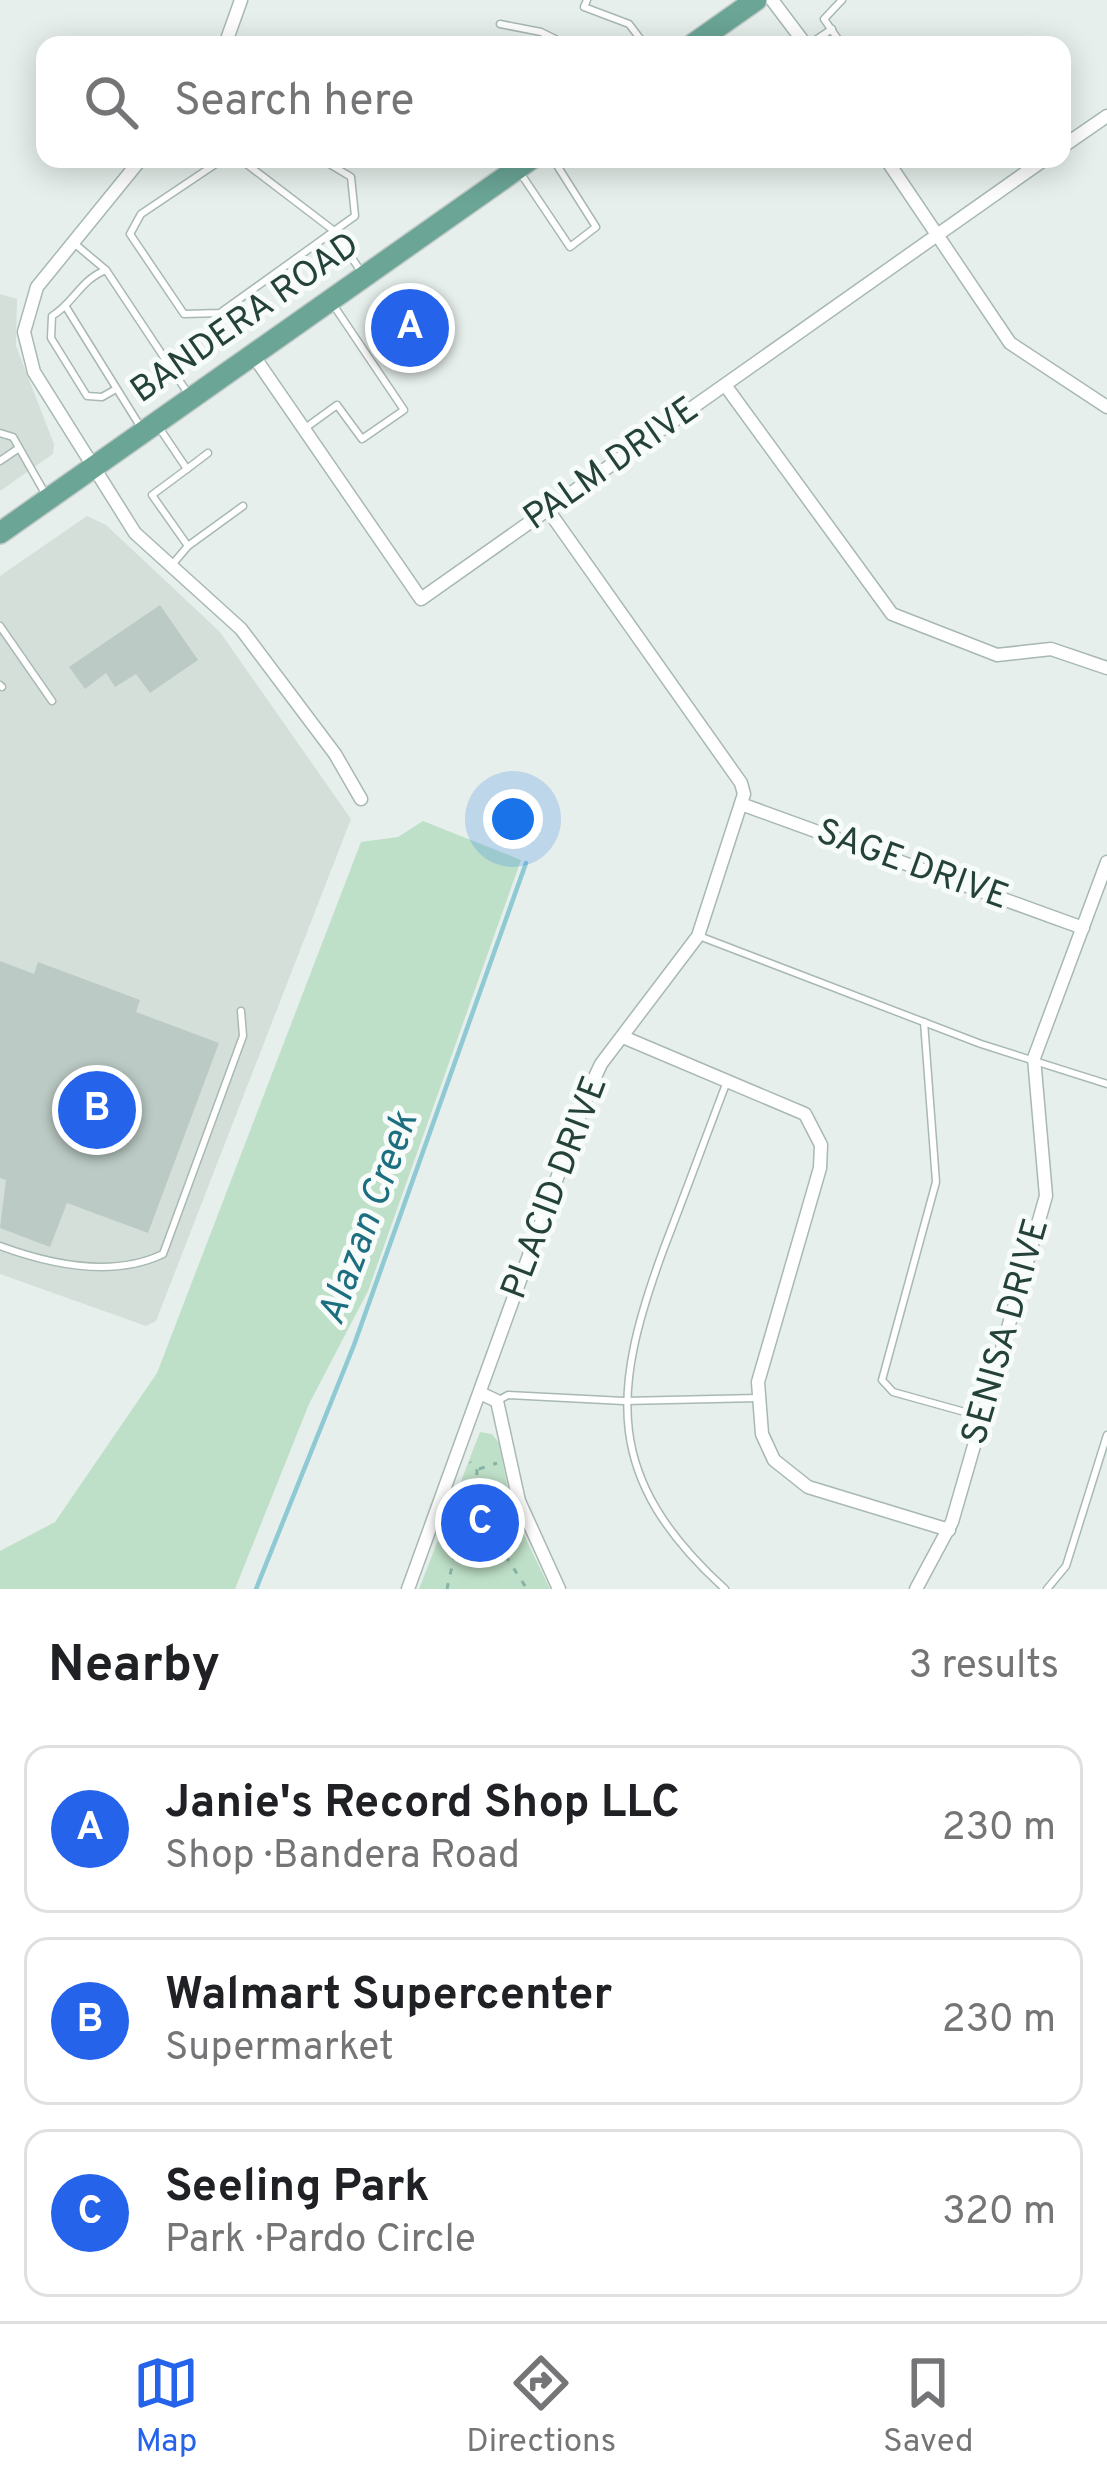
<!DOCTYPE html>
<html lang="en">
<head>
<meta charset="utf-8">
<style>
  body { margin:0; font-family:Overpass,sans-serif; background:#f2f2f2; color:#202124 }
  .you { position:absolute; left:513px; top:819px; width:42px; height:42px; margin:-30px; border:9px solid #fff; border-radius:50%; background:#1a73e8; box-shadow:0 0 0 18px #1a73e833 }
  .badge { display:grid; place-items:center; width:78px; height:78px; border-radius:50%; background:#2563eb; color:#fff; font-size:39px; font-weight:700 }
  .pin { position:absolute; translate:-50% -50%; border:6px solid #fff; box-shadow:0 3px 12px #0006 }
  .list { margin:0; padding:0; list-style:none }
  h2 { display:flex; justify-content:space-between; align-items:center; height:156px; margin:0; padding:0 48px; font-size:51px }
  h2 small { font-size:39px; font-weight:400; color:#757577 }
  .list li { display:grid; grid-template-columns:78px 1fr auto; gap:36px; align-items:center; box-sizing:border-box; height:168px; margin:0 24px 24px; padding:0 24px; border:3px solid #e0e0e0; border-radius:24px }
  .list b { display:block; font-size:45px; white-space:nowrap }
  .list p { margin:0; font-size:39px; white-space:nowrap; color:#757577 }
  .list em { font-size:39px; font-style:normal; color:#757577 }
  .icon { flex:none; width:66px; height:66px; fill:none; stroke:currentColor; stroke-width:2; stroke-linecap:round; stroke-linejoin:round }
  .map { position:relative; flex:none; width:1107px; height:1589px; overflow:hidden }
  .search { position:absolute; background:#fff; box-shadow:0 6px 30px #0003; left:36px; right:36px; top:36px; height:132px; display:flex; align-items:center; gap:30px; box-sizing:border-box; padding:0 42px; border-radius:24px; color:#757577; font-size:45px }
  .sheet { height:732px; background:#fff }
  nav { display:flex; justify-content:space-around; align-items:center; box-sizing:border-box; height:168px; border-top:3px solid #e0e0e0; background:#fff; font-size:33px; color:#757577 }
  nav a { display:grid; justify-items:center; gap:6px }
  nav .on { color:#2563eb }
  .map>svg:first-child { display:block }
  .built { fill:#d4dfda }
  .green { fill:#bfe0c8 }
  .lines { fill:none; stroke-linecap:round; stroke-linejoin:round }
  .stream { stroke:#8ec9d4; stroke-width:4.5 }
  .building { fill:#bbcac4 }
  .service-casing { stroke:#a8b8b2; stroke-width:9 }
  .minor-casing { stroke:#a8b8b2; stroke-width:15 }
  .primary-casing { stroke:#c2cac8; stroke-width:24 }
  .path { stroke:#86b3a5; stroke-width:3; stroke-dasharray:6 9; stroke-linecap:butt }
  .service { stroke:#fff; stroke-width:6 }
  .minor { stroke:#fff; stroke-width:12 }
  .primary { stroke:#6aa596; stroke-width:21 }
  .labels { text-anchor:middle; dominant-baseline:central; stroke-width:10; stroke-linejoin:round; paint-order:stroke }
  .street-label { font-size:36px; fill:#24423a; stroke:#f7fbf9 }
  .water-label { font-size:39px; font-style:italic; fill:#1c6f80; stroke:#f7fbf9 }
</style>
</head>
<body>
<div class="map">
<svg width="1107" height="1589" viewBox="0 0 1107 1589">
  <rect width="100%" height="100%" fill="#e6efeb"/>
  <g class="built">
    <polygon points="0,294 17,299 16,346 54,444 53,454 0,491"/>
    <polygon points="87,516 106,525 220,632 351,819 156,1321 146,1326 0,1274 0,576"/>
  </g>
  <g class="green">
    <polygon points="423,821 521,860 368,1291 309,1404 235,1589 0,1589 0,1551 55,1522 157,1373 361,842 398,837"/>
    <polygon points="480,1432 492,1434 499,1443 512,1510 550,1589 419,1589"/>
  </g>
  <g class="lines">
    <polyline class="stream" points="256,1589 354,1345 526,863"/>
  </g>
  <g class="building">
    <polygon points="412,302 435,335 408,355 384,322"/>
    <polygon points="160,605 198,660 150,693 136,674 115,687 106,673 85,689 69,667"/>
    <polygon points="0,961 34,974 38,962 140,1000 136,1012 219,1043 148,1233 67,1203 50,1247 0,1228 6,1180 0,1178"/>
  </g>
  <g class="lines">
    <defs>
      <g id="service">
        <polyline points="587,0 584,7 629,24 645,45"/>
        <polyline points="842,0 824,19 842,45"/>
        <polyline points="500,24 541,32 567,45"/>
        <polyline points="808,45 832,29"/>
        <polyline points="223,159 141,214 130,234 184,314 220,313 355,216 351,177 321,159"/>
        <polyline points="240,159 333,230 362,273"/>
        <polyline points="519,171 570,247 596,227 553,159"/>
        <polyline points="75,244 106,270 189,395"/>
        <path d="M106 270C80 280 74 303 52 316L51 338 87 396 102 397 116 389"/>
        <polyline points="66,307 140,426"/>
        <polyline points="158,426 187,469 152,495 188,546 243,506"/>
        <polyline points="304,429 337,405 362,439 404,410 332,303"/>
        <polyline points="0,433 13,437 46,495"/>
        <polyline points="0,461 19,448"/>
        <polyline points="187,469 208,453"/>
        <polyline points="171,566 188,546"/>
        <polyline points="0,626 52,701"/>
        <polyline points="0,685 2,687"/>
        <polyline points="699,936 981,1044 1107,1084"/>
        <polyline points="924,1022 936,1182 882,1380 893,1392 979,1416"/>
        <path d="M0 1246C49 1264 113 1278 163 1254L243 1036 241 1011"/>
        <polyline points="499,1400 508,1395 624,1401 758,1398"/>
        <path d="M725 1589C603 1478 611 1392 664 1248 685 1194 705 1139 726 1084"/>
        <polyline points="1047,1589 1066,1566 1107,1435"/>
      </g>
      <g id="minor">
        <polyline points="772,0 806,45"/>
        <polyline points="225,45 241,0"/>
        <polyline points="1062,147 1107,116"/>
        <polyline points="141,159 37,287 24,332 34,372 135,533 241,629 335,754 361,799"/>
        <polyline points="886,159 1010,343 1107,407"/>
        <polyline points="253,355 421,599 1045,159"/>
        <polyline points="725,385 892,614 997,655 1051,649 1107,668"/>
        <polyline points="741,804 1083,928"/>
        <polyline points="623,1037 805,1114 821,1145 820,1168 758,1382 762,1434 774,1460 808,1487 949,1530"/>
        <polyline points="480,1393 497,1401 519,1501 559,1589"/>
        <polyline points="408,1589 589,1090 601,1064 698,936 744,794 741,783 548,510"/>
        <polyline points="916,1589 952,1522 1046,1196 1034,1058 1107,862"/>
      </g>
      <g id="primary">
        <polyline points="692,45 756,0"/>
        <polyline points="0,533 531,159"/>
      </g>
    </defs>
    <use href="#service" class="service-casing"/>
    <use href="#minor" class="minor-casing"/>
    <use href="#primary" class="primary-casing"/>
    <g class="path">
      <polyline points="479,1469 497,1463"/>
      <polyline points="476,1499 501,1507 507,1558 527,1589"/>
      <polyline points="447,1589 463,1516 476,1499 477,1469 470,1462"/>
    </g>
    <use href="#service" class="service"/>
    <use href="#minor" class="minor"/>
    <use href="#primary" class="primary"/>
  </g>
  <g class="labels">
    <g class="street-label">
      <text transform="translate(246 319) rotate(-35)">BANDERA ROAD</text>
      <text transform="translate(612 465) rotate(-35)">PALM DRIVE</text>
      <text transform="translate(912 866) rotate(20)">SAGE DRIVE</text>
      <text transform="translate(556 1188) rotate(-69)">PLACID DRIVE</text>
      <text transform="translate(1007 1332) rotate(-74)">SENISA DRIVE</text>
    </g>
    <g class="water-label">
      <text transform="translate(370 1219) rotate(-70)">Alazan Creek</text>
    </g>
  </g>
</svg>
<div class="you"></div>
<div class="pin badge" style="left:410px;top:328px">A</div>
<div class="pin badge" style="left:97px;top:1110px">B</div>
<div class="pin badge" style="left:480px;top:1523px">C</div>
<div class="search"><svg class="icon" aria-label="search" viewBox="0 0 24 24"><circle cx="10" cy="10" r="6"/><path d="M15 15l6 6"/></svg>Search here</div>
</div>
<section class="sheet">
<h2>Nearby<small>3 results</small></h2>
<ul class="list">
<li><span class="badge">A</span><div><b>Janie's Record Shop LLC</b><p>Shop · Bandera Road</p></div><em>230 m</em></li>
<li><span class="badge">B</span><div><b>Walmart Supercenter</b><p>Supermarket</p></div><em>230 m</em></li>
<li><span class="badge">C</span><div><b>Seeling Park</b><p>Park · Pardo Circle</p></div><em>320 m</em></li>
</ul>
</section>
<nav>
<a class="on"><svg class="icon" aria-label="map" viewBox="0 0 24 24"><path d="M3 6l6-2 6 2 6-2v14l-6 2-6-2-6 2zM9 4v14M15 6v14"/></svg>Map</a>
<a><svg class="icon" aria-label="directions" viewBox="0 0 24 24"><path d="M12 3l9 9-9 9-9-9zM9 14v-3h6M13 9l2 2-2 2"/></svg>Directions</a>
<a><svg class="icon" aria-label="saved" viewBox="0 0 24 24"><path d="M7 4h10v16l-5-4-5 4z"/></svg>Saved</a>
</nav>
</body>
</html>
